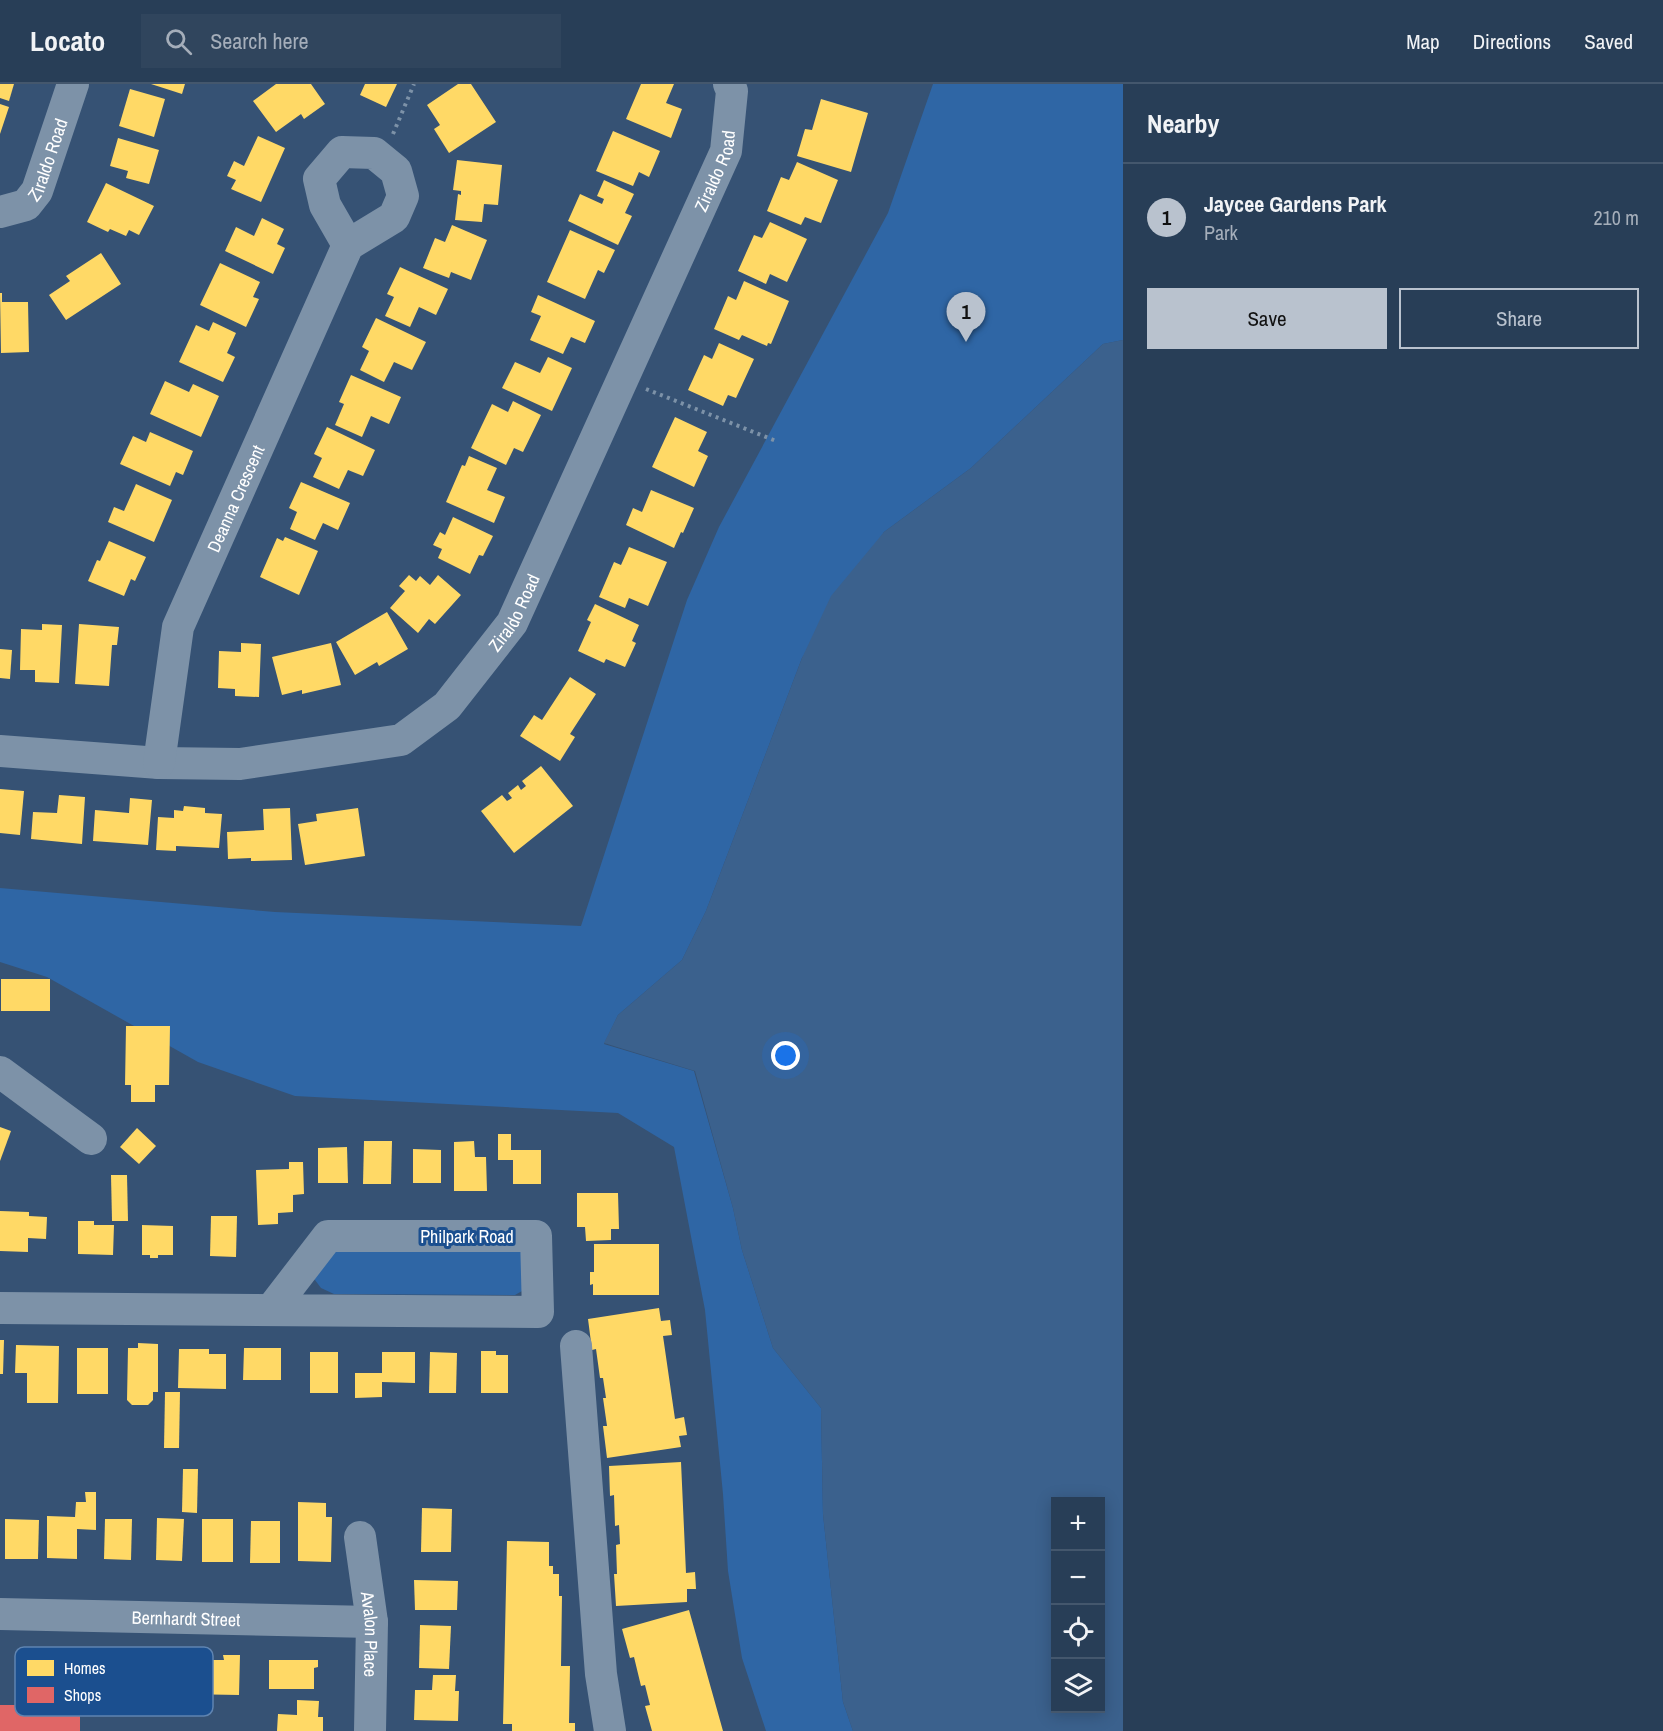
<!DOCTYPE html>
<html lang="en">
<head>
<meta charset="utf-8">
<style>
  body { margin:0; font-family:"Archivo Narrow",sans-serif; background:#30455d; color:#f1f3f6 }
  .controls { position:absolute; right:18px; bottom:18px; display:grid; overflow:hidden; border-radius:0px; box-shadow:0 3px 15px #0003 }
  .controls button { width:54px; height:54px; display:grid; place-items:center; padding:0; border:0; border-bottom:2px solid #44576d; background:#283e57; color:#f1f3f6; font:30px sans-serif }
  .you { position:absolute; left:786px; top:972px; width:21px; height:21px; margin:-15px; border:4px solid #fff; border-radius:50%; background:#1a73e8; box-shadow:0 0 0 9px #1a73e833 }
  .badge { display:grid; place-items:center; width:39px; height:39px; border-radius:50%; background:#b9c2ce; color:#111; font-size:20px; font-weight:700 }
  .pin { position:absolute; translate:-50% -50px; filter:drop-shadow(0 2px 3px #0008) }
  .pin::after { content:''; position:absolute; top:32px; width:21px; height:18px; background:inherit; clip-path:polygon(0 0,100% 0,50% 100%) }
  .list { margin:0; padding:0; list-style:none }
  h2 { display:flex; justify-content:space-between; align-items:center; height:78px; margin:0; padding:0 24px; font-size:26px }
  h2 small { font-size:20px; font-weight:400; color:#a5aeba }
  .list li { display:grid; grid-template-columns:39px 1fr auto; gap:18px; align-items:center; box-sizing:border-box; height:108px; padding:0 24px; border-top:2px solid #44576d }
  .list b { display:block; font-size:22px; white-space:nowrap }
  .list p { margin:0; font-size:20px; white-space:nowrap; color:#a5aeba }
  .list em { font-size:20px; font-style:normal; color:#a5aeba }
  .actions { display:flex; gap:12px; padding:18px 24px }
  .actions a { flex:1; padding:14px 0; border:2px solid #b9c2ce; border-radius:0px; text-align:center; font-size:21px; color:#b9c2ce }
  .actions .main { background:#b9c2ce; color:#111 }
  .icon { flex:none; width:33px; height:33px; fill:none; stroke:currentColor; stroke-width:2; stroke-linecap:round; stroke-linejoin:round }
  .map { position:relative; flex:none; width:1123px; height:1647px; overflow:hidden }
  header { display:flex; align-items:center; gap:36px; box-sizing:border-box; height:84px; padding:0 30px; background:#283e57; border-bottom:2px solid #44576d }
  header strong { font-size:28px }
  nav { display:flex; gap:33px; margin-inline-start:auto; font-size:21px }
  .search { width:420px; height:54px; background:#30455d; display:flex; align-items:center; gap:15px; box-sizing:border-box; padding:0 21px; border-radius:0px; color:#a5aeba; font-size:22px }
  main { display:flex }
  aside { flex:1; background:#283e57 }
  .map>svg:first-child { display:block }
  .green { fill:#2f66a5 }
  .water { fill:#3b618d; fill-rule:evenodd }
  .homes { fill:#ffd966 }
  .shops { fill:#e06666 }
  .lines { fill:none; stroke-linecap:round; stroke-linejoin:round }
  .path { stroke:#7d92a8; stroke-width:4; stroke-dasharray:3 4.5; stroke-linecap:butt }
  .minor { stroke:#7d92a8; stroke-width:32 }
  .labels { text-anchor:middle; dominant-baseline:central; stroke-width:6; stroke-linejoin:round; paint-order:stroke }
  .street-label { font-size:18px; fill:#fff; stroke:#1b4f8f }
  .key { fill:#1b4f8f; stroke:#5f84b1; stroke-width:1.5 }
  .key-label { font-size:16px; fill:#fff }
</style>
</head>
<body>
<header>
<strong>Locato</strong>
<div class="search"><svg class="icon" aria-label="search" viewBox="0 0 24 24"><circle cx="10" cy="10" r="6"/><path d="M15 15l6 6"/></svg>Search here</div>
<nav><a>Map</a><a>Directions</a><a>Saved</a></nav>
</header>
<main>
<div class="map">
<svg width="1123" height="1647" viewBox="0 0 1123 1647">
  <rect width="100%" height="100%" fill="#365274"/>
  <g class="green">
    <polygon points="933,0 1123,0 1123,256 1103,260 971,384 884,448 802,574 706,827 682,876 618,931 604,960 694,987 733,1124 742,1166 773,1264 821,1324 823,1430 843,1618 853,1647 766,1647 742,1574 728,1487 723,1410 705,1226 674,1063 618,1029 295,1012 198,978 47,893 0,878 0,804 275,828 581,842 687,516 719,443 888,129"/>
    <polygon points="529,1165 529,1203 515,1211 334,1210 321,1204 312,1192 314,1166"/>
  </g>
  <path class="water" d="M1123 256V1647H853L843 1618 823 1430 821 1324 773 1264 742 1166 733 1124 695 987 604 959 618 931 682 876 706 827 802 574 831 512 884 448 971 384 1103 260ZM1056 1418H1100V1624H1056Z"/>
  <g class="homes">
    <polygon points="0,0 14,0 9,17 0,14"/>
    <polygon points="151,0 185,0 182,10"/>
    <polygon points="276,0 311,0 325,20 304,35 301,30 276,48 253,17"/>
    <polygon points="365,0 397,0 386,23 360,11"/>
    <polygon points="458,0 471,0 496,38 449,69 434,45 440,41 427,21"/>
    <polygon points="641,0 674,0 666,19 682,25 671,54 626,35"/>
    <polygon points="130,5 165,15 154,53 119,42"/>
    <polygon points="821,15 868,29 851,88 797,72 805,45 812,46"/>
    <polygon points="0,20 9,23 0,50"/>
    <polygon points="613,47 660,67 649,93 639,88 633,102 596,87"/>
    <polygon points="258,52 285,64 261,118 231,105 236,96 227,92 234,77 244,82"/>
    <polygon points="118,54 159,66 149,100 126,94 128,87 110,82"/>
    <polygon points="457,76 502,81 498,121 484,120 482,138 455,136 458,110 461,111 461,107 453,106"/>
    <polygon points="797,78 838,96 821,139 805,133 801,141 767,127 781,93 789,96"/>
    <polygon points="604,96 634,110 625,129 632,132 618,161 568,137 580,110 602,120 604,115 597,112"/>
    <polygon points="106,99 154,122 139,151 129,146 126,152 110,145 108,148 87,138"/>
    <polygon points="262,134 284,145 277,160 285,164 273,190 225,167 236,143 254,152"/>
    <polygon points="770,138 807,155 787,198 770,190 766,200 738,187 754,151 762,154"/>
    <polygon points="452,141 487,156 471,196 451,188 449,194 423,184 435,154 445,158"/>
    <polygon points="570,146 615,166 604,189 598,186 585,215 547,198"/>
    <polygon points="101,169 121,200 66,236 49,211 70,197 66,192"/>
    <polygon points="220,179 260,198 253,213 259,215 246,243 200,221"/>
    <polygon points="400,183 448,205 436,231 419,223 410,243 385,232 394,213 387,210"/>
    <polygon points="744,197 789,217 771,260 768,259 767,262 742,251 739,256 714,245 728,212 736,216"/>
    <polygon points="0,209 2,209 2,218 28,218 29,268 1,269"/>
    <polygon points="538,211 595,237 585,259 571,253 563,270 530,256 541,232 531,228"/>
    <polygon points="376,234 426,258 412,286 394,278 384,298 360,286 369,267 362,263"/>
    <polygon points="213,238 236,249 227,269 235,273 223,298 179,278 196,241 209,247"/>
    <polygon points="719,259 754,275 736,314 728,311 723,322 688,306 704,271 712,275"/>
    <polygon points="548,273 572,284 552,327 502,304 515,278 540,289"/>
    <polygon points="351,291 401,313 389,340 371,332 362,353 335,341 344,320 339,318"/>
    <polygon points="165,297 189,308 193,300 219,312 201,353 150,330"/>
    <polygon points="513,317 541,331 523,368 514,364 506,381 471,364 492,320 508,328"/>
    <polygon points="675,333 707,348 698,367 708,372 694,403 652,383"/>
    <polygon points="327,343 375,366 363,392 348,386 339,405 313,393 322,374 314,370"/>
    <polygon points="150,348 193,367 183,391 176,388 170,402 120,380 133,352 146,358"/>
    <polygon points="469,372 497,384 487,406 505,413 494,439 446,418 462,381 465,382"/>
    <polygon points="301,398 350,419 338,446 323,439 315,456 290,445 297,428 289,424"/>
    <polygon points="136,400 172,416 154,458 108,438 114,423 124,427"/>
    <polygon points="651,406 694,424 683,449 681,448 674,464 626,441 633,424 642,428"/>
    <polygon points="453,433 493,452 483,472 479,471 470,490 438,474 442,465 433,461 440,448 445,451"/>
    <polygon points="285,453 318,467 299,511 260,493 277,454 283,457"/>
    <polygon points="109,457 146,473 135,497 131,495 124,512 88,497 97,476 100,477"/>
    <polygon points="629,463 667,478 648,522 629,514 625,524 599,513 614,478 621,481"/>
    <polygon points="409,491 416,497 420,492 430,501 438,491 461,511 435,540 429,535 418,549 390,524 405,507 399,502"/>
    <polygon points="595,520 639,541 632,557 636,559 625,583 606,575 604,579 578,567 591,538 587,536"/>
    <polygon points="387,528 408,565 379,582 377,578 355,591 336,558"/>
    <polygon points="42,540 62,541 59,599 35,598 35,586 20,586 21,545 42,546"/>
    <polygon points="79,540 119,543 117,561 112,561 109,602 75,600"/>
    <polygon points="241,559 261,560 259,613 235,612 235,605 218,604 219,567 241,568"/>
    <polygon points="331,559 341,601 302,610 302,606 282,611 272,573"/>
    <polygon points="0,565 12,566 10,595 0,594"/>
    <polygon points="570,593 596,610 570,650 575,653 560,677 520,652 534,631 542,636"/>
    <polygon points="541,682 573,722 514,769 481,727 502,711 507,717 512,714 508,709 518,701 521,706 526,702 522,697"/>
    <polygon points="0,705 24,707 20,751 0,749"/>
    <polygon points="59,711 85,713 82,760 31,755 33,728 57,729"/>
    <polygon points="130,714 152,716 148,761 93,757 95,726 129,729"/>
    <polygon points="184,722 205,724 205,729 222,730 219,764 176,762 176,767 156,766 158,733 174,734 174,726 183,727"/>
    <polygon points="290,724 292,776 251,777 251,774 228,775 227,748 264,746 263,725"/>
    <polygon points="358,724 365,772 305,781 298,740 317,737 316,730"/>
    <rect x="1" y="895" width="49" height="32"/>
    <polygon points="126,942 170,942 169,1001 155,1001 155,1018 131,1018 131,1001 125,1001"/>
    <polygon points="0,1043 11,1047 0,1077"/>
    <polygon points="137,1044 156,1062 139,1080 120,1063"/>
    <polygon points="498,1050 511,1050 511,1066 541,1066 541,1100 513,1100 513,1076 498,1076"/>
    <polygon points="364,1057 392,1057 391,1100 363,1100"/>
    <polygon points="474,1057 475,1073 486,1073 487,1107 454,1107 454,1058"/>
    <polygon points="347,1063 348,1099 318,1099 318,1064"/>
    <polygon points="413,1065 441,1066 441,1099 413,1099"/>
    <polygon points="289,1078 303,1078 304,1110 293,1111 293,1128 278,1129 278,1140 258,1141 256,1086 289,1085"/>
    <polygon points="111,1091 127,1091 128,1137 112,1137"/>
    <polygon points="577,1109 618,1109 619,1145 611,1145 611,1156 586,1157 585,1143 577,1143"/>
    <polygon points="0,1127 29,1128 29,1132 47,1133 46,1155 28,1154 28,1168 0,1167"/>
    <polygon points="211,1132 237,1132 236,1173 210,1172"/>
    <polygon points="78,1137 94,1137 94,1141 114,1141 113,1171 78,1170"/>
    <polygon points="142,1141 173,1142 173,1171 158,1171 158,1174 150,1174 150,1171 142,1171"/>
    <polygon points="594,1160 659,1160 659,1211 593,1211 593,1200 590,1201 590,1188 594,1188"/>
    <polygon points="659,1224 661,1237 670,1236 672,1251 663,1252 675,1335 684,1333 687,1351 679,1352 681,1363 607,1374 603,1342 607,1342 603,1314 606,1314 603,1294 600,1294 596,1265 592,1266 588,1235"/>
    <polygon points="0,1256 4,1256 3,1290 0,1290"/>
    <polygon points="138,1259 158,1260 158,1308 153,1308 153,1316 148,1321 132,1321 127,1316 128,1264 138,1264"/>
    <polygon points="16,1261 59,1262 58,1319 27,1319 27,1289 15,1289"/>
    <rect x="77" y="1264" width="31" height="46"/>
    <polygon points="244,1264 281,1264 281,1296 243,1296"/>
    <polygon points="179,1265 209,1265 209,1270 226,1270 226,1305 178,1304"/>
    <polygon points="481,1267 496,1267 496,1271 508,1271 508,1309 481,1309"/>
    <rect x="310" y="1268" width="28" height="41"/>
    <polygon points="382,1268 415,1268 415,1299 382,1298 382,1313 355,1314 355,1289 382,1289"/>
    <polygon points="430,1268 457,1269 456,1309 429,1309"/>
    <polygon points="165,1308 180,1308 179,1364 164,1364"/>
    <polygon points="681,1378 686,1489 695,1488 696,1505 687,1505 687,1518 616,1522 614,1490 617,1490 616,1461 620,1460 619,1441 615,1442 614,1411 610,1412 609,1382"/>
    <polygon points="183,1385 198,1385 197,1429 182,1428"/>
    <polygon points="85,1408 96,1408 96,1446 77,1445 77,1475 47,1474 47,1432 75,1433 76,1418 86,1418"/>
    <polygon points="298,1418 326,1419 326,1433 332,1433 331,1478 298,1477"/>
    <polygon points="422,1424 452,1425 451,1468 421,1468"/>
    <polygon points="157,1434 184,1435 182,1477 156,1476"/>
    <polygon points="5,1435 39,1436 38,1475 5,1475"/>
    <polygon points="105,1435 132,1435 131,1476 104,1475"/>
    <rect x="202" y="1435" width="31" height="43"/>
    <polygon points="251,1437 280,1437 280,1479 250,1479"/>
    <polygon points="507,1457 549,1458 549,1482 553,1482 553,1490 559,1490 559,1512 562,1512 561,1582 570,1582 569,1639 575,1639 575,1647 512,1647 512,1640 503,1640"/>
    <polygon points="414,1496 458,1497 457,1526 415,1526"/>
    <polygon points="689,1526 723,1647 652,1647 645,1622 650,1621 645,1601 641,1602 634,1573 630,1574 622,1545"/>
    <polygon points="420,1541 451,1542 449,1585 419,1584"/>
    <polygon points="184,1570 202,1570 202,1576 224,1576 223,1571 240,1571 239,1611 184,1610"/>
    <polygon points="269,1576 318,1576 318,1583 314,1584 314,1605 269,1605"/>
    <polygon points="433,1591 456,1591 455,1607 459,1607 458,1637 414,1636 415,1606 432,1606"/>
    <polygon points="297,1616 319,1617 318,1633 323,1633 323,1647 277,1647 278,1630 297,1631"/>
  </g>
  <polygon class="shops" points="25,1612 80,1613 80,1647 0,1647 0,1621 25,1621"/>
  <g class="lines">
    <g class="path">
      <polyline points="393,50 414,0"/>
      <polyline points="646,305 776,357"/>
    </g>
    <g class="minor">
      <path id="s1" d="M0 128 26 121 37 107 73 0"/>
      <path id="s2" d="M0 667 159 679 240 680 401 656 447 622 512 539 726 67 732 7 729 0"/>
      <path id="s3" d="M159 679 178 543 348 161 394 133 403 112 396 87 374 69 342 68 319 95 325 121 348 161"/>
      <polyline points="0,988 91,1055"/>
      <polyline points="0,1224 538,1228 536,1152 328,1152 271,1226"/>
      <polyline points="576,1262 601,1590 610,1647"/>
      <path id="s4" d="M360 1453 372 1538 370 1647"/>
      <path id="s5" d="M0 1530 372 1538"/>
    </g>
  </g>
  <g class="labels">
    <g class="street-label">
      <text stroke="none"><textPath href="#s1" startOffset="78">Ziraldo Road</textPath></text>
      <text stroke="none"><textPath href="#s2" startOffset="1062">Ziraldo Road</textPath></text>
      <text stroke="none"><textPath href="#s3" startOffset="278">Deanna Crescent</textPath></text>
      <text stroke="none"><textPath href="#s2" startOffset="576">Ziraldo Road</textPath></text>
      <text x="467" y="1152">Philpark Road</text>
      <text stroke="none"><textPath href="#s5" startOffset="186">Bernhardt Street</textPath></text>
      <text stroke="none"><textPath href="#s4" startOffset="98">Avalon Place</textPath></text>
    </g>
  </g>
  <rect x="15" y="1563" width="198" height="69" rx="9" class="key"/>
  <rect x="27" y="1576" width="27" height="16" fill="#ffd966"/>
  <rect x="27" y="1603" width="27" height="16" fill="#e06666"/>
  <g class="key-label">
    <text x="64" y="1590">Homes</text>
    <text x="64" y="1617">Shops</text>
  </g>
</svg>
<div class="controls">
<button>+</button>
<button>−</button>
<button><svg class="icon" aria-label="locate" viewBox="0 0 24 24"><circle cx="12" cy="12" r="6"/><path d="M12 2v4M12 18v4M2 12h4M18 12h4"/></svg></button>
<button><svg class="icon" aria-label="layers" viewBox="0 0 24 24"><path d="M12 4l9 5-9 5-9-5zM3 14l9 5 9-5"/></svg></button>
</div>
<div class="you"></div>
<div class="pin badge" style="left:966px;top:258px">1</div>
</div>
<aside>
<h2>Nearby<small></small></h2>
<ul class="list">
<li><span class="badge">1</span><div><b>Jaycee Gardens Park</b><p>Park</p></div><em>210 m</em></li>
</ul>
<div class="actions"><a class="main">Save</a><a>Share</a></div>
</aside>
</main>
</body>
</html>
